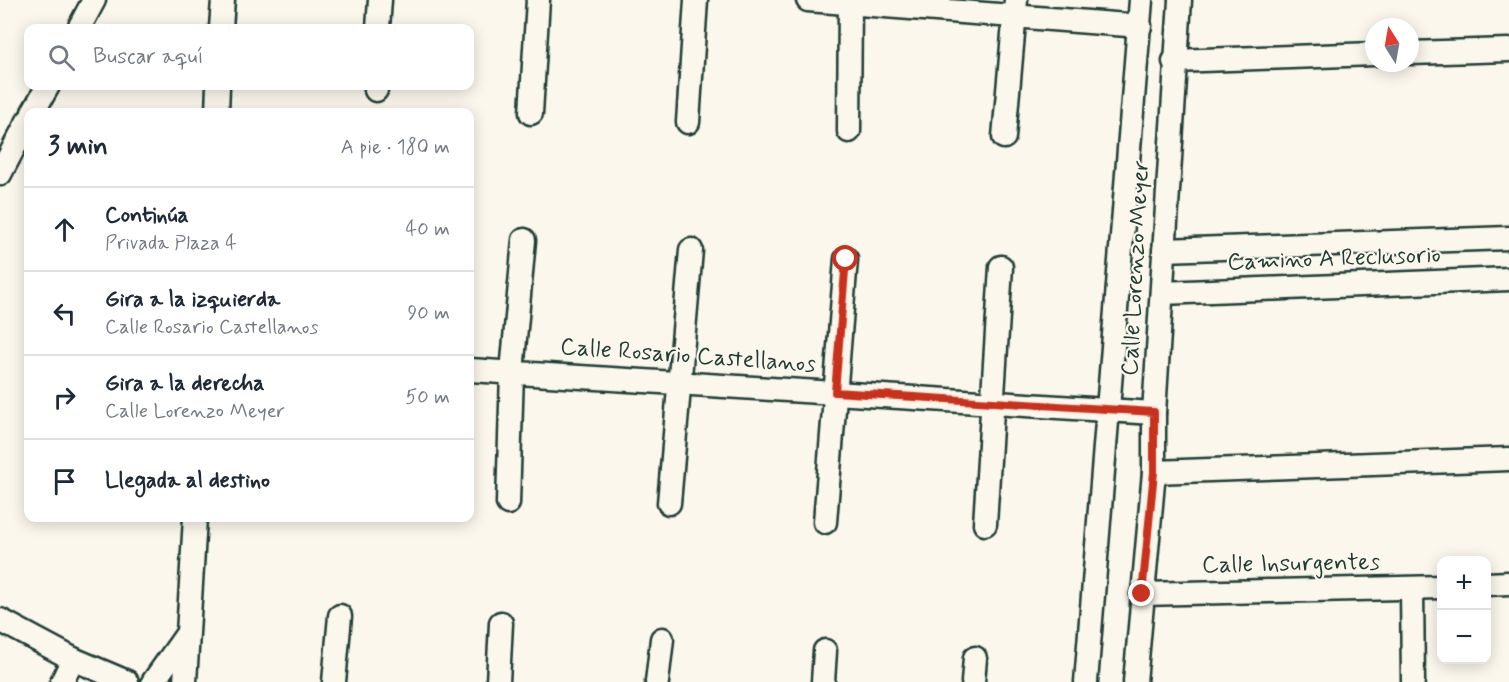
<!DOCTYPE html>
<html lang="es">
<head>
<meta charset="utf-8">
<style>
  body { margin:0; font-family:Mynerve,sans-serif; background:#f6f6f7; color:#1f2937 }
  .controls { position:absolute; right:18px; bottom:18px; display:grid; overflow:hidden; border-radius:12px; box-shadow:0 3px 15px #0003 }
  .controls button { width:54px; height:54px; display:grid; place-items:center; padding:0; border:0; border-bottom:2px solid #e0e1e3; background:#fff; color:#1f2937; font:30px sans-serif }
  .compass { position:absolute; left:1365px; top:18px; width:54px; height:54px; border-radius:50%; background:#fff; box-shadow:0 3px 15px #0003; rotate:349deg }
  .stop { position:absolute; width:18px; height:18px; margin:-14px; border:4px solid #c8321e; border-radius:50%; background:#fff }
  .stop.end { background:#c8321e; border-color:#fff; box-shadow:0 2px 6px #0008 }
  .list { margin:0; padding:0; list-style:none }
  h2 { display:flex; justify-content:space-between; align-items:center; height:78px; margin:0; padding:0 24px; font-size:26px }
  h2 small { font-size:20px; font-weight:400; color:#747a83 }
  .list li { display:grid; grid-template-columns:39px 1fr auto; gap:18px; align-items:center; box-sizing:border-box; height:84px; padding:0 24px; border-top:2px solid #e0e1e3 }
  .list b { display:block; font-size:22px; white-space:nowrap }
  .list p { margin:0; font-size:20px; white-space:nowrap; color:#747a83 }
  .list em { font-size:20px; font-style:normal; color:#747a83 }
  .icon { flex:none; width:33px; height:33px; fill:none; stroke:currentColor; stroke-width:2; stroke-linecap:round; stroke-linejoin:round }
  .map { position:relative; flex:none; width:1509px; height:682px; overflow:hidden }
  .search { position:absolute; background:#fff; box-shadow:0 3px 15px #0003; left:24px; top:24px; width:450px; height:66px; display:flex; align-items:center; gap:15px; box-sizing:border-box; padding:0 21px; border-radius:12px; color:#747a83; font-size:22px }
  .panel { position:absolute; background:#fff; box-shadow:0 3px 15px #0003; left:24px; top:108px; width:450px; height:414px; border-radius:12px }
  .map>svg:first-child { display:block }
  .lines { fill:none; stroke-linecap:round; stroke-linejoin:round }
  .street-casing { stroke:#1f3d34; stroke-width:27 }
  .street { stroke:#fbf7ec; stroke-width:22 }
  .route { stroke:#c8321e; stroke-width:8 }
  .labels { text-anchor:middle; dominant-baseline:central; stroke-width:4.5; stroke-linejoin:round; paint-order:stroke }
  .street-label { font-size:24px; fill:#1f3d34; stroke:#fbf7ec }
</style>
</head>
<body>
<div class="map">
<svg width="1509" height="682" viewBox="0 0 1509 682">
  <rect width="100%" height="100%" fill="#fbf7ec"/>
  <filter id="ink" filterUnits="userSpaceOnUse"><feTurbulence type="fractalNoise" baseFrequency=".0167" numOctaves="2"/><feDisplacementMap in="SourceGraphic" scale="12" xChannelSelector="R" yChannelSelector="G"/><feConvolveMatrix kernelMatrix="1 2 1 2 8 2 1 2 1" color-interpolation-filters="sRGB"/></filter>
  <g filter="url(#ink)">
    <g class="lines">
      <defs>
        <g id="street">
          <polyline points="808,0 1140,26"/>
          <polyline points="79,28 94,0"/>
          <polyline points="221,28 223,0"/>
          <polyline points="378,28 380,0"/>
          <polyline points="1410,53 1509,50"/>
          <polyline points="1174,61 1374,54"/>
          <polyline points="376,90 376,86"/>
          <polyline points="33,112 48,86"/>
          <polyline points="217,112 218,86"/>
          <polyline points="531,113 538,0"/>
          <polyline points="688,122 696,0"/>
          <polyline points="849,131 850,0"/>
          <polyline points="1004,137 1016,0"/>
          <polyline points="0,174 28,121"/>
          <polyline points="1164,250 1509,238"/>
          <polyline points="1162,293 1509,279"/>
          <polyline points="470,370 1154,413"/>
          <polyline points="1154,472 1509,459"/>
          <polyline points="508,503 512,372 524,240"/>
          <polyline points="669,503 691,250"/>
          <polyline points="825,522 846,259"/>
          <polyline points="985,524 1001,267"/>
          <polyline points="1486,584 1509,583"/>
          <polyline points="1412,589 1413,682"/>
          <polyline points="1142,594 1442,587"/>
          <polyline points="0,620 73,659 127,682"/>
          <polyline points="62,682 73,659"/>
          <polyline points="153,682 187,634"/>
          <polyline points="185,682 195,518"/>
          <polyline points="334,682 340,616"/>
          <polyline points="498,682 501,623"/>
          <polyline points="657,682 662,639"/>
          <polyline points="823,682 825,651"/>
          <polyline points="973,682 975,658"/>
          <polyline points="1086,682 1141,0"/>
          <polyline points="1135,682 1154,472 1154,413 1180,0"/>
        </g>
      </defs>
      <use href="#street" class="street-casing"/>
      <use href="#street" class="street"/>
    </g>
  </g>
  <g class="lines" filter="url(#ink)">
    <polyline class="route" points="846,259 835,392 1154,412 1154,472 1142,594"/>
  </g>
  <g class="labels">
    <g class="street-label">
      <text transform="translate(1334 259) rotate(-2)">Camino A Reclusorio</text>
      <text transform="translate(1136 268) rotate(-87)">Calle Lorenzo Meyer</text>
      <text transform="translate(688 356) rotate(4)">Calle Rosario Castellanos</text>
      <text transform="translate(1291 564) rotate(-1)">Calle Insurgentes</text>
    </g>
  </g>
</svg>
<div class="controls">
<button>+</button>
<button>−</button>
</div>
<svg class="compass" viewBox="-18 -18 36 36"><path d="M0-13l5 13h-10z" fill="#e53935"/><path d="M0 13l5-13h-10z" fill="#747a83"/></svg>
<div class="stop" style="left:846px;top:259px"></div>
<div class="stop end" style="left:1142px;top:594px"></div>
<div class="search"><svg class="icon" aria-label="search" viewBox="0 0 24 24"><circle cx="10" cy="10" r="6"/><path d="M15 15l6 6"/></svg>Buscar aquí</div>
<section class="panel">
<h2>3 min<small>A pie · 180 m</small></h2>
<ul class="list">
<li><svg class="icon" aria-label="ahead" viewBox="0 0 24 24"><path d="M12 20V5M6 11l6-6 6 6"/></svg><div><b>Continúa</b><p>Privada Plaza 4</p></div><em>40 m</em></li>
<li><svg class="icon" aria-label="left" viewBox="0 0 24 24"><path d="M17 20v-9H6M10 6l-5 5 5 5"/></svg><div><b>Gira a la izquierda</b><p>Calle Rosario Castellanos</p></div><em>90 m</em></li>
<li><svg class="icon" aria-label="right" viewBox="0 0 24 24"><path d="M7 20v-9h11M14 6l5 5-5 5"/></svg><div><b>Gira a la derecha</b><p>Calle Lorenzo Meyer</p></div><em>50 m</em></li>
<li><svg class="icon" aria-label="arrive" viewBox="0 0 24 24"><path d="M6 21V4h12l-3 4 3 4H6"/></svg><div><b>Llegada al destino</b></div></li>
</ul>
</section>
</div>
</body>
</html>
